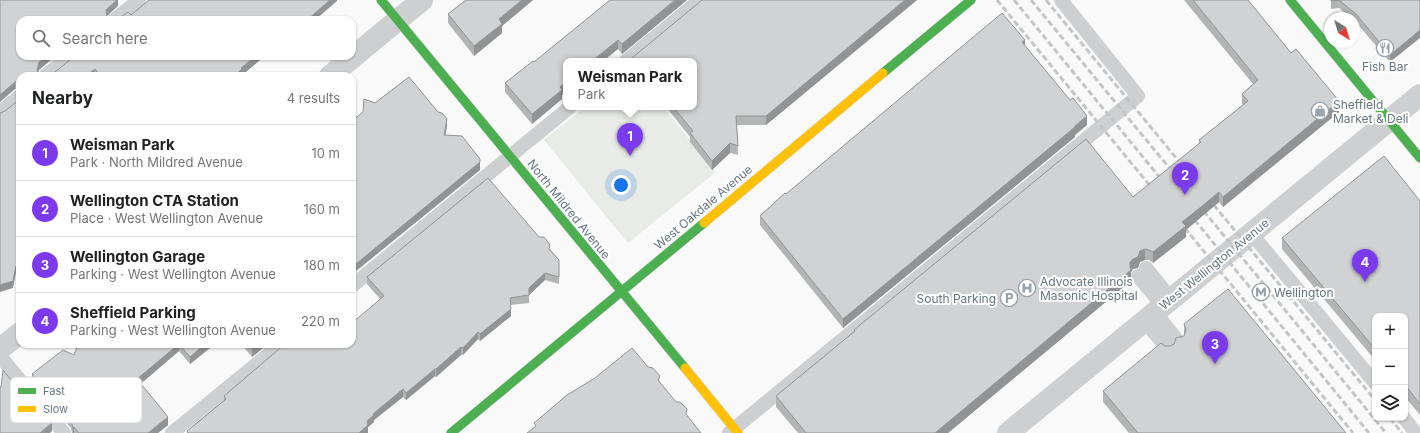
<!DOCTYPE html>
<html lang="en">
<head>
<meta charset="utf-8">
<style>
  body { margin:0; font-family:Inter,sans-serif; background:#f2f2f2; color:#202124 }
  .controls { position:absolute; right:12px; bottom:12px; display:grid; overflow:hidden; border-radius:8px; box-shadow:0 1px 3px #0004 }
  .controls button { width:36px; height:36px; display:grid; place-items:center; padding:0; border:0; border-bottom:1px solid #e0e0e0; background:#fff; color:#202124; font:20px sans-serif }
  .compass { position:absolute; left:1324px; top:12px; width:36px; height:36px; border-radius:50%; background:#fff; box-shadow:0 1px 3px #0004; rotate:142deg }
  .you { position:absolute; left:621px; top:185px; width:14px; height:14px; margin:-10px; border:3px solid #fff; border-radius:50%; background:#1a73e8; box-shadow:0 0 0 6px #1a73e833 }
  .badge { display:grid; place-items:center; width:26px; height:26px; border-radius:50%; background:#7c3aed; color:#fff; font-size:13px; font-weight:700 }
  .pin { position:absolute; translate:-50% -33px; filter:drop-shadow(0 1px 2px #0008) }
  .pin::after { content:''; position:absolute; top:21px; width:14px; height:12px; background:inherit; clip-path:polygon(0 0,100% 0,50% 100%) }
  .popup { position:absolute; left:563px; top:58px; width:134px; height:52px; box-sizing:border-box; display:grid; place-content:center; border-radius:8px; background:#fff; filter:drop-shadow(0 1px 3px #0005); font-size:13px; white-space:nowrap; color:#757577 }
  .popup b { font-size:15px; color:#202124 }
  .popup::after { content:''; position:absolute; left:50%; top:100%; margin-left:-8px; border:8px solid transparent; border-top-color:#fff }
  .list { margin:0; padding:0; list-style:none }
  h2 { display:flex; justify-content:space-between; align-items:center; height:52px; margin:0; padding:0 16px; font-size:17px }
  h2 small { font-size:13px; font-weight:400; color:#757577 }
  .list li { display:grid; grid-template-columns:26px 1fr auto; gap:12px; align-items:center; box-sizing:border-box; height:56px; padding:0 16px; border-top:1px solid #e0e0e0 }
  .list b { display:block; font-size:15px; white-space:nowrap }
  .list p { margin:0; font-size:13px; white-space:nowrap; color:#757577 }
  .list em { font-size:13px; font-style:normal; color:#757577 }
  .icon { flex:none; width:22px; height:22px; fill:none; stroke:currentColor; stroke-width:2; stroke-linecap:round; stroke-linejoin:round }
  .map { position:relative; flex:none; width:1420px; height:433px; overflow:hidden }
  .search { position:absolute; background:#fff; box-shadow:0 1px 3px #0004; left:16px; top:16px; width:340px; height:44px; display:flex; align-items:center; gap:10px; box-sizing:border-box; padding:0 14px; border-radius:12px; color:#757577; font-size:15px }
  .panel { position:absolute; background:#fff; box-shadow:0 1px 3px #0004; left:16px; top:72px; width:340px; height:276px; border-radius:12px }
  .map>svg:first-child { display:block }
  .green { fill:#e8ebe6 }
  .lines { fill:none; stroke-linecap:round; stroke-linejoin:round }
  .fast-casing { stroke:#d5d6d7; stroke-width:10 }
  .slow-casing { stroke:#d5d6d7; stroke-width:10 }
  .lane { stroke:#cecfd0; stroke-width:14 }
  .street { stroke:#cecfd0; stroke-width:22 }
  .fast { stroke:#4caf50; stroke-width:9 }
  .slow { stroke:#ffc107; stroke-width:9 }
  .rail { stroke:#c3c5c6; stroke-width:3; stroke-dasharray:6 3; stroke-linecap:butt }
  .wall { fill:#b3b5b5 }
  .shaded-wall { fill:#929394 }
  .building { fill:#d0d2d3; stroke:#929394 }
  .labels { text-anchor:middle; dominant-baseline:central; stroke-width:4; stroke-linejoin:round; paint-order:stroke }
  .poi-label { font-size:12px; fill:#657683; stroke:#fff; text-anchor:start }
  .street-label { font-size:12px; fill:#657683; stroke:#fff }
  .key { fill:#fff; stroke:#d1d6da; stroke-width:1 }
  .key-label { font-size:11px; fill:#657683 }
</style>
</head>
<body>
<div class="map">
<svg width="1420" height="433" viewBox="0 0 1420 433">
  <rect width="100%" height="100%" fill="#f9f9f9"/>
  <polygon class="green" points="585,107 663,107 716,172 628,243 544,140"/>
  <g class="lines">
    <defs>
      <g id="fast">
        <polyline points="381,0 685,368"/>
        <polyline points="1290,0 1420,158"/>
        <polyline points="883,73 971,0"/>
        <polyline points="451,433 704,223"/>
      </g>
      <g id="slow">
        <polyline points="704,223 883,73"/>
        <polyline points="685,368 738,433"/>
      </g>
    </defs>
    <use href="#fast" class="fast-casing"/>
    <use href="#slow" class="slow-casing"/>
    <g class="lane">
      <polyline points="114,20 139,0"/>
      <polyline points="626,61 700,0"/>
      <polyline points="45,76 70,56"/>
      <polyline points="0,112 20,96"/>
      <polyline points="1251,233 1375,383"/>
      <polyline points="1146,268 1171,299"/>
      <polyline points="1138,276 1163,306"/>
      <polyline points="352,286 570,107"/>
      <polyline points="1155,312 1178,341"/>
      <polyline points="1144,321 1168,349"/>
      <polyline points="0,356 64,433"/>
      <polyline points="1404,418 1416,433"/>
      <polyline points="172,433 281,344"/>
      <polyline points="729,433 1138,96 1061,0"/>
    </g>
    <g class="street">
      <polyline points="330,76 422,0"/>
      <polyline points="0,349 20,333"/>
      <polyline points="1008,433 1420,95"/>
    </g>
    <use href="#fast" class="fast"/>
    <use href="#slow" class="slow"/>
    <g class="rail">
      <polyline points="997,0 1156,193"/>
      <polyline points="1014,0 1166,185"/>
      <polyline points="1031,0 1176,176"/>
      <polyline points="1046,0 1186,170"/>
      <polyline points="1208,198 1375,400"/>
      <polyline points="1198,204 1386,433"/>
      <polyline points="1189,213 1369,433"/>
      <polyline points="1179,221 1353,433"/>
      <polyline points="1390,418 1402,433"/>
    </g>
  </g>
  <g class="wall">
    <polygon points="0,0 118,0 118,6 20,20 39,70 38,73 39,74 20,76 20,88 15,89"/>
    <polygon points="466,0 533,0 502,26 502,33 474,56 448,23 448,14"/>
    <polygon points="687,0 622,54 618,49 603,61 566,61 566,91 562,95 562,99 532,124 505,92 505,83 534,62"/>
    <polygon points="917,0 766,125 737,125 738,155 730,153 712,170 690,142 690,137 666,107 694,107 694,61 632,61 632,58"/>
    <polygon points="1184,0 1248,0 1339,112 1223,207 1219,202 1201,217 1186,230 1186,237 1153,263 1149,260 1145,260 1140,262 1138,268 1133,269 1131,272 1131,281 948,433 798,433 776,407 776,396 854,332 854,330 1133,197 1199,144 1199,140 1243,105 1242,104 1242,94 1253,84"/>
    <polygon points="1331,0 1420,0 1390,62 1354,20 1354,18 1351,18 1339,8 1331,9"/>
    <polygon points="1025,46 1087,125 1075,135 1075,137 843,328 760,225 760,216 786,194"/>
    <polygon points="75,56 265,56 242,75 242,76 48,76 50,76"/>
    <polygon points="375,103 447,126 445,135 480,166 480,170 356,271 352,267 352,121"/>
    <polygon points="1420,201 1420,415 1405,397 1405,316 1375,316 1375,360 1282,249 1282,238"/>
    <polygon points="550,249 559,260 559,284 545,280 529,295 529,303 510,305 511,316 480,341 478,339 463,355 461,355 436,377 435,376 406,400 403,397 374,420 374,422 368,427 368,433 187,433 187,431 224,400 224,396 352,344 380,299 367,284 367,277"/>
    <polygon points="1184,324 1346,433 1129,433 1103,402 1103,391 1165,346 1170,346 1174,344 1184,336"/>
    <polygon points="78,344 215,344 190,364 179,351 140,384 168,425 158,433 72,433 71,428 32,381 32,374 74,355"/>
    <polygon points="241,344 268,344 252,357"/>
  </g>
  <g class="shaded-wall">
    <polygon points="117,0 118,0 118,6 106,17 106,10"/>
    <polygon points="330,0 337,0 337,1 315,20 307,20"/>
    <polygon points="522,0 533,0 502,26 502,33 474,56 474,46 499,19"/>
    <polygon points="675,0 687,0 622,54 622,44"/>
    <polygon points="905,0 917,0 766,125 766,116"/>
    <polygon points="1420,30 1420,38 1390,62 1390,55"/>
    <polygon points="618,40 618,49 603,61 592,61"/>
    <polygon points="1025,40 1025,50 1022,42"/>
    <polygon points="48,56 56,56 39,70 37,76 37,70 39,62"/>
    <polygon points="256,56 265,56 242,75 242,76 234,76 241,68"/>
    <polygon points="95,69 94,76 86,76"/>
    <polygon points="15,82 15,89 0,102 0,95"/>
    <polygon points="566,82 566,91 562,95 562,99 532,124 532,114 560,87"/>
    <polygon points="1339,101 1339,112 1223,207 1223,197"/>
    <polygon points="1087,116 1087,125 1075,135 1075,137 843,328 843,319"/>
    <polygon points="447,119 447,126 444,143 444,135"/>
    <polygon points="730,143 730,153 712,170 712,161"/>
    <polygon points="480,159 480,170 356,271 356,264"/>
    <polygon points="1219,192 1219,202 1186,230 1186,237 1153,263 1153,252 1182,222"/>
    <polygon points="1145,249 1145,260 1140,262 1138,268 1133,269 1131,272 1131,281 948,433 935,433 1130,267 1130,262 1133,259 1140,251"/>
    <polygon points="20,262 20,269 16,273 13,288 0,292 0,285 16,266"/>
    <polygon points="545,273 545,280 529,295 529,303 529,288"/>
    <polygon points="511,309 511,316 480,341 480,334"/>
    <polygon points="478,332 478,339 463,355 463,348"/>
    <polygon points="179,344 179,351 137,387 137,379"/>
    <polygon points="205,344 215,344 190,364 190,357"/>
    <polygon points="258,344 268,344 252,357 252,349"/>
    <polygon points="461,347 461,355 436,377 436,369"/>
    <polygon points="435,369 435,376 406,400 406,393"/>
    <polygon points="403,389 403,397 374,420 374,422 368,427 368,433 359,433 367,421 373,414"/>
    <polygon points="168,417 168,425 158,433 148,433"/>
    <polygon points="52,423 52,431 50,433 40,433"/>
    <polygon points="74,427 74,433 73,433 73,428"/>
  </g>
  <g class="building">
    <polygon points="0,0 117,0 106,10 107,18 110,20 20,20 20,56 48,56 39,62 37,70 39,74 41,76 20,76 20,81 15,82 0,95"/>
    <polygon points="149,0 330,0 307,20 117,20 128,12 131,15"/>
    <polygon points="466,0 522,0 499,19 502,24 474,46 448,14"/>
    <polygon points="610,0 675,0 622,44 618,40 592,61 566,61 566,82 560,87 562,90 532,114 505,83 533,61 534,62"/>
    <polygon points="702,0 905,0 766,116 736,116 738,146 730,143 712,161 690,133 693,131 673,107 694,107 694,61 635,61 632,58"/>
    <polygon points="1193,0 1248,0 1291,53 1296,49 1339,101 1223,197 1219,192 1201,207 1182,222 1186,226 1153,252 1149,250 1145,249 1140,251 1138,257 1133,259 1130,262 1130,267 1131,270 935,433 806,433 776,396 855,331 854,330 1086,139 1133,197 1201,142 1199,140 1248,101 1242,94 1258,80"/>
    <polygon points="1331,0 1420,0 1420,30 1390,55 1356,14 1339,0 1331,1"/>
    <polygon points="1002,13 1025,40 1022,42 1070,100 1073,98 1087,116 1075,126 1075,127 843,319 760,216 785,193 786,194"/>
    <polygon points="75,56 256,56 241,68 242,69 234,76 101,76 95,69 86,76 48,76 50,76"/>
    <polygon points="409,77 438,112 442,113 447,119 444,135 462,136 480,159 480,162 356,264 352,259 352,121 363,112 364,99 375,103"/>
    <polygon points="20,99 20,262 16,266 13,281 0,285 0,113 5,111"/>
    <polygon points="1384,156 1420,201 1420,404 1405,385 1405,316 1375,316 1375,349 1282,238"/>
    <polygon points="488,178 539,237 544,237 550,245 549,249 559,260 559,277 545,273 529,288 529,295 510,298 511,309 480,334 478,332 463,348 461,347 436,369 435,369 406,393 403,389 373,414 374,415 367,421 368,425 359,433 188,433 187,431 226,399 224,396 285,344 352,344 352,323 384,296 367,277"/>
    <polygon points="1228,289 1346,433 1138,433 1103,391 1161,343 1165,346 1170,346 1174,344 1176,338 1184,336 1186,329 1184,324"/>
    <polygon points="78,344 179,344 137,379 168,417 148,433 79,433 74,427 73,428 71,420 32,374 63,350 74,355"/>
    <polygon points="179,344 205,344 190,357"/>
    <polygon points="247,344 258,344 252,349"/>
    <polygon points="632,348 648,367 653,368 660,376 658,380 676,402 680,402 687,409 686,414 701,433 527,433 536,426 534,423 567,395 595,378"/>
    <polygon points="3,370 15,385 18,383 52,423 40,433 0,433 0,388 1,387"/>
  </g>
  <defs>
    <symbol id="restaurant-ring" viewBox="-11 -11 22 22"><circle r="9.5" fill="#fff" stroke="#99a4ac" stroke-width="1.5"/><path d="M-5-6h1v4h1v-4h1v4h1v-4h1v5L-1.5 .5V6h-2V.5L-5-1ZM5-6V6H3V1.5H1.5Q1.5-4 5-6Z" fill="#99a4ac"/></symbol>
    <symbol id="shop-ring" viewBox="-11 -11 22 22"><circle r="9.5" fill="#fff" stroke="#99a4ac" stroke-width="1.5"/><path d="M-5-2.5h2.3a2.7 3.5 0 0 1 5.4 0H5L5.5 6h-11ZM-1.5-2.5h3a1.5 2.3 0 0 0-3 0Z" fill="#99a4ac"/></symbol>
    <symbol id="hospital-ring" viewBox="-11 -11 22 22"><circle r="9.5" fill="#fff" stroke="#99a4ac" stroke-width="1.5"/><path d="M-5-5h3v3.5h4V-5h3V5h-3V1.5h-4V5h-3Z" fill="#99a4ac"/></symbol>
    <symbol id="metro-ring" viewBox="-11 -11 22 22"><circle r="9.5" fill="#fff" stroke="#99a4ac" stroke-width="1.5"/><path d="M-5.5 5V-5H-3L0 0L3-5H5.5V5H3V-.5L0 4L-3-.5V5Z" fill="#99a4ac"/></symbol>
    <symbol id="parking-ring" viewBox="-11 -11 22 22"><circle r="9.5" fill="#fff" stroke="#99a4ac" stroke-width="1.5"/><path d="M-3.5-5.5H1a3.5 3.5 0 0 1 0 7H-1V5.5H-3.5ZM-1-3.4V-.6H.8a1.4 1.4 0 0 0 0-2.8Z" fill="#99a4ac"/></symbol>
  </defs>
  <g fill-rule="evenodd">
    <use href="#restaurant-ring" x="1375" y="38" width="20" height="20"/>
    <use href="#shop-ring" x="1310" y="101" width="20" height="20"/>
    <use href="#hospital-ring" x="1017" y="278" width="20" height="20"/>
    <use href="#metro-ring" x="1251" y="282" width="20" height="20"/>
    <use href="#parking-ring" x="999" y="288" width="20" height="20"/>
  </g>
  <g class="labels">
    <g class="poi-label">
      <text x="1385" y="66" text-anchor="middle">Fish Bar</text>
      <text x="1333" y="104">Sheffield<tspan x="1333" dy="14">Market &amp; Deli</tspan></text>
      <text x="1040" y="281">Advocate Illinois<tspan x="1040" dy="14">Masonic Hospital</tspan></text>
      <text x="1274" y="292">Wellington</text>
      <text x="996" y="298" text-anchor="end">South Parking</text>
    </g>
    <g class="street-label">
      <text transform="translate(703 207) rotate(-40)">West Oakdale Avenue</text>
      <text transform="translate(569 209) rotate(51)">North Mildred Avenue</text>
      <text transform="translate(1214 264) rotate(-39)">West Wellington Avenue</text>
    </g>
  </g>
  <rect x="10" y="377" width="132" height="46" rx="6" class="key"/>
  <rect x="18" y="388" width="18" height="6" fill="#4caf50"/>
  <rect x="18" y="406" width="18" height="6" fill="#ffc107"/>
  <g class="key-label">
    <text x="43" y="395">Fast</text>
    <text x="43" y="413">Slow</text>
  </g>
</svg>
<div class="controls">
<button>+</button>
<button>−</button>
<button><svg class="icon" aria-label="layers" viewBox="0 0 24 24"><path d="M12 4l9 5-9 5-9-5zM3 14l9 5 9-5"/></svg></button>
</div>
<svg class="compass" viewBox="-18 -18 36 36"><path d="M0-13l5 13h-10z" fill="#e53935"/><path d="M0 13l5-13h-10z" fill="#757577"/></svg>
<div class="you"></div>
<div class="pin badge" style="left:630px;top:156px">1</div>
<div class="popup"><b>Weisman Park</b>Park</div>
<div class="pin badge" style="left:1185px;top:195px">2</div>
<div class="pin badge" style="left:1215px;top:364px">3</div>
<div class="pin badge" style="left:1365px;top:282px">4</div>
<div class="search"><svg class="icon" aria-label="search" viewBox="0 0 24 24"><circle cx="10" cy="10" r="6"/><path d="M15 15l6 6"/></svg>Search here</div>
<section class="panel">
<h2>Nearby<small>4 results</small></h2>
<ul class="list">
<li><span class="badge">1</span><div><b>Weisman Park</b><p>Park · North Mildred Avenue</p></div><em>10 m</em></li>
<li><span class="badge">2</span><div><b>Wellington CTA Station</b><p>Place · West Wellington Avenue</p></div><em>160 m</em></li>
<li><span class="badge">3</span><div><b>Wellington Garage</b><p>Parking · West Wellington Avenue</p></div><em>180 m</em></li>
<li><span class="badge">4</span><div><b>Sheffield Parking</b><p>Parking · West Wellington Avenue</p></div><em>220 m</em></li>
</ul>
</section>
</div>
</body>
</html>
